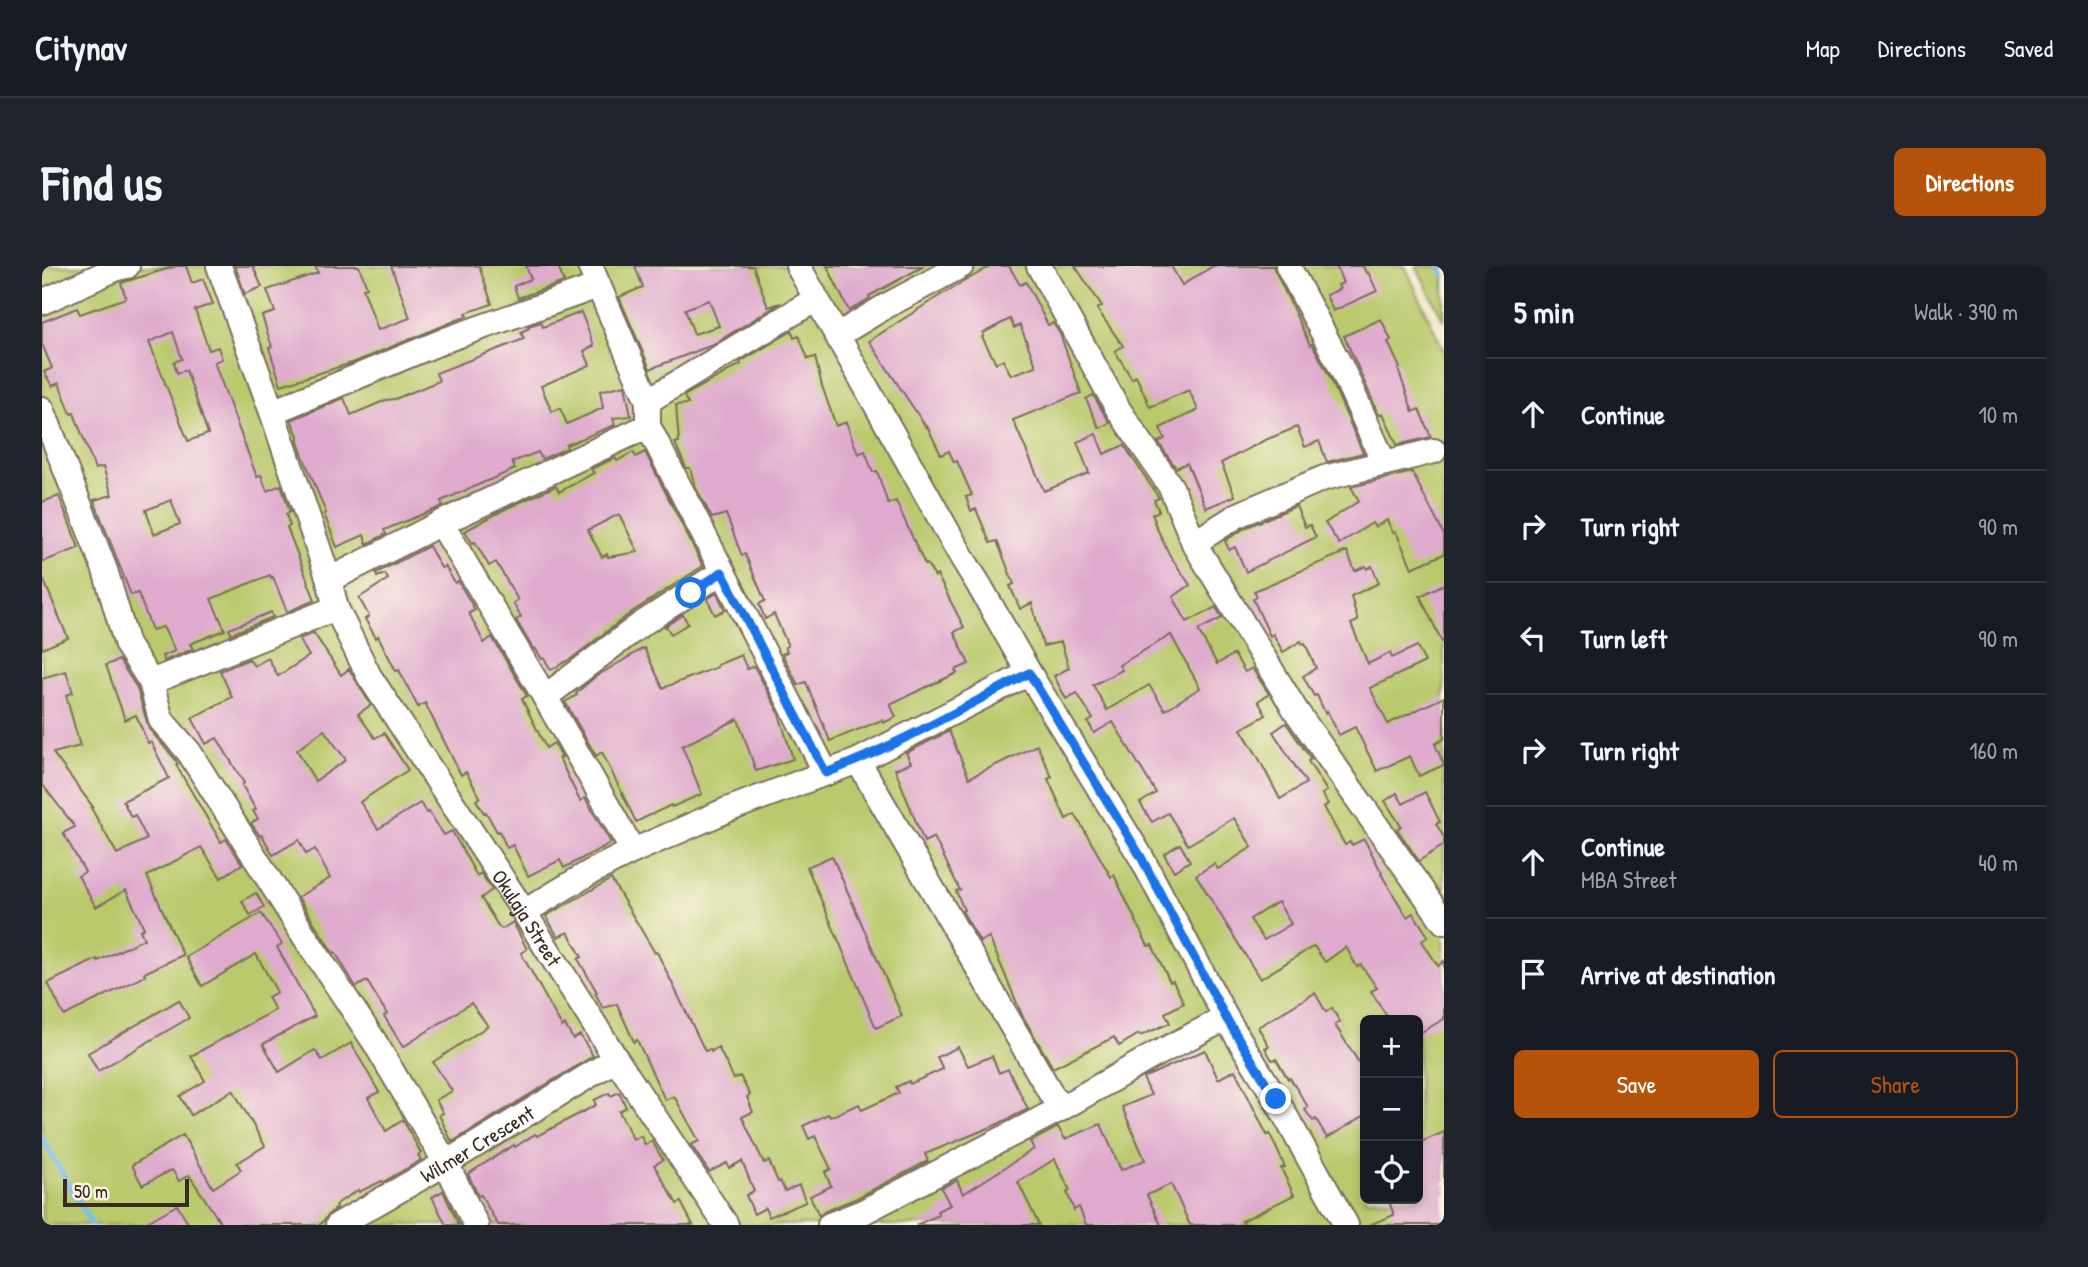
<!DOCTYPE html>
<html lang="en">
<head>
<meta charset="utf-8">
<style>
  body { margin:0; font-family:"Patrick Hand",sans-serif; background:#20242c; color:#f1f3f6 }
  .controls { position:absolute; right:21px; bottom:21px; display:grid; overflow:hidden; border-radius:10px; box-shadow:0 4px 10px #0003 }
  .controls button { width:63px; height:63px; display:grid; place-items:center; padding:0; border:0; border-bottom:2px solid #363941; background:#171b24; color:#f1f3f6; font:35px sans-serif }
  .scale { position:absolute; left:21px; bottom:18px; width:126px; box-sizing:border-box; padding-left:7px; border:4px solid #3b2a1e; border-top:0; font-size:19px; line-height:24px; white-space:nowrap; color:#3b2a1e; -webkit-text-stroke:5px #fcf5e5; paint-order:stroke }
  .stop { position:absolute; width:21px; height:21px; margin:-16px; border:5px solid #1a73e8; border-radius:50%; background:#fff }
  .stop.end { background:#1a73e8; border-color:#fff; box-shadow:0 2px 7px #0008 }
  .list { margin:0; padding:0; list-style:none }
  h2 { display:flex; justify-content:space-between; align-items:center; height:91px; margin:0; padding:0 28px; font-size:30px }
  h2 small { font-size:23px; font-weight:400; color:#9ea1a6 }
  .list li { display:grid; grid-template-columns:46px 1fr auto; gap:21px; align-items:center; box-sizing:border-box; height:112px; padding:0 28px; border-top:2px solid #363941 }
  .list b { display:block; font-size:26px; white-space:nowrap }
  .list p { margin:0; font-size:23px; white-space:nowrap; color:#9ea1a6 }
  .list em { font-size:23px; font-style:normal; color:#9ea1a6 }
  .actions { display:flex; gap:14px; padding:21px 28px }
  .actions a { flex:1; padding:16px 0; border:2px solid #b45309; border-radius:10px; text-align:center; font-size:24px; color:#b45309 }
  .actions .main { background:#b45309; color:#fff }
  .icon { flex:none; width:38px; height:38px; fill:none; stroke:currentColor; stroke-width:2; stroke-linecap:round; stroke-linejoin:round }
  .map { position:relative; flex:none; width:1402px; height:959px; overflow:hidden; border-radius:10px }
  header { display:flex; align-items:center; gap:42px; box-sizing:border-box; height:98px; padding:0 35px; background:#171b24; border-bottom:2px solid #363941 }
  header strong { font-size:33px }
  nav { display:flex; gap:38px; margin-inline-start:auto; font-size:24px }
  .intro { display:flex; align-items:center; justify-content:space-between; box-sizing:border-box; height:168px; padding:0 42px }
  h1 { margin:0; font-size:49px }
  .button { padding:18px 32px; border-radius:10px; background:#b45309; color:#fff; font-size:24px; font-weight:700 }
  main { display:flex; gap:42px; padding:0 42px }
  aside { flex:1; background:#171b24; border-radius:10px; box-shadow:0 4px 10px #0003 }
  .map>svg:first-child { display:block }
  .green { fill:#b9c96c; stroke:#7a7a45; stroke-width:2; fill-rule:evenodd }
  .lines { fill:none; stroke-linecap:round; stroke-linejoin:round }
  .stream { stroke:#77bcee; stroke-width:5 }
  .building { fill:#dfaacd; fill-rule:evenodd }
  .minor-casing { stroke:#7b6d5b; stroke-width:28 }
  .minor { stroke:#fff; stroke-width:24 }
  .route { stroke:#1a73e8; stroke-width:9 }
  .labels { text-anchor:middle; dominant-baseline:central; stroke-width:5; stroke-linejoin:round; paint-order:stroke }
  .street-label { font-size:21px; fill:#3b2a1e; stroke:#fcf5e5 }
</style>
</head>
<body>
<header>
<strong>Citynav</strong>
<nav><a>Map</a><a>Directions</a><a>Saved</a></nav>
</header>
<div class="intro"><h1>Find us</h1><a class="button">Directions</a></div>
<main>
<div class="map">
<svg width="1402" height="959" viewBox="0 0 1402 959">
  <rect width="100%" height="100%" fill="#fcf5e5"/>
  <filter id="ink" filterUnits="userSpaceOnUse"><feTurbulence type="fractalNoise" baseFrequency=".0143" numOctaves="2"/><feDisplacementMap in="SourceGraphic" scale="14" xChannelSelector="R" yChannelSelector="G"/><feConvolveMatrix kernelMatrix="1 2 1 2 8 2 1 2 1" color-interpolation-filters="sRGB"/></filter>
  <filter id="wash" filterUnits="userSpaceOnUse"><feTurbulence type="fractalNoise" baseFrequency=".00686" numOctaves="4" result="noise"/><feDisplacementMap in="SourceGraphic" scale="28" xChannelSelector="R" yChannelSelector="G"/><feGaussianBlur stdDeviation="1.57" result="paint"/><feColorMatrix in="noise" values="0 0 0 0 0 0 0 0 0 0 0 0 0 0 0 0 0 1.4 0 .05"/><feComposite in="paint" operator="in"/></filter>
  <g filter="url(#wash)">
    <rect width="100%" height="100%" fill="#f1e9cd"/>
    <g class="green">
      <path d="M0 0H1363L1402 85V928L1326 959H0ZM1323 754H1376V933H1323Z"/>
      <polygon points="1374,0 1402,0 1402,55"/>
    </g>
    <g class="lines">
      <g class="stream">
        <polyline points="1398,0 1402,8"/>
        <polyline points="0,872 50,959"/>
      </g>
    </g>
    <g id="blocks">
      <g class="building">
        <path d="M134 0H144L150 17 161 13 171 38 153 44 167 84 176 81 180 93 172 96 215 211 219 209 225 225 239 219 248 246 244 248 248 260 245 261 273 334 245 346 231 311 229 312 228 309 169 333 183 364 148 378 151 383 122 395 120 390 133 385 121 361 110 364 96 327 89 329 52 234 70 229 61 201 53 203 32 147 29 148 17 117 10 120 2 106 10 102 0 78V56L35 42 38 48 84 32 79 17ZM131 66 140 93 132 96 135 107 144 104 166 168 146 175 107 76ZM129 234 138 258 112 268 104 244Z"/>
        <polygon points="193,0 211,0 220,21 203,28"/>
        <polygon points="273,0 317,0 325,21 321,22 336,64 368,52 349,0 437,0 450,38 424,47 425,50 310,97 239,119 227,82 230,81 220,50 233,46 225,24 276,7"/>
        <polygon points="484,0 516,0 522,16 476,32 472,20 489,13"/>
        <path d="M593 0H711L726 41 739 37 670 79 608 103 577 31 601 21ZM667 34 677 60 652 68 643 43Z"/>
        <polygon points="785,0 882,0 827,30 828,32 807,45"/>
        <path d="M949 0H967L978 19 984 16 1006 59 1011 57 1018 68 1039 127 971 154 1002 225 1047 207 1035 176 1054 168 1062 188 1082 179 1117 232 1112 234 1117 245 1110 248 1113 255 1112 256 1127 288 1148 319 1131 331 1145 356 1174 341 1180 352 1156 364 1175 398 1192 388 1203 406 1210 402 1227 428 1216 435 1224 449 1199 463 1215 489 1238 533 1264 517 1231 466 1244 457 1269 493 1266 495 1285 525 1280 528 1286 538 1282 541 1303 579 1308 576 1310 579 1322 573 1340 607 1339 608 1365 651 1371 647 1386 670 1380 675 1396 700 1402 695V753L1376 768V754H1347L1329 725 1335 722 1319 699 1315 701 1304 681 1283 696 1272 680 1218 713 1154 609 1172 598 1176 603 1210 581 1192 552 1146 579 1126 547 1110 556 1098 537 1114 527 1071 456 1052 467 1046 456 1051 453 1035 427 1024 433 1012 410 1027 402 1019 376 1001 380 990 337 978 343 968 320 972 318 955 275 948 277 934 243 929 245 924 231 930 229 915 195 912 196 907 185 899 189 885 160 884 161 827 75 897 30ZM968 53 972 62 978 59 994 100 969 109 961 94 954 97 940 71 942 69 941 67ZM1129 369 1158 422 1123 444 1107 419 1065 444 1051 419 1080 404 1077 399ZM1236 636 1249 658 1222 674 1208 653Z"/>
        <polygon points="1033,0 1129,0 1140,19 1171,0 1231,0 1268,79 1270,78 1287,109 1321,187 1285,196 1277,175 1263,181 1255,161 1221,175 1179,197 1193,230 1164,242 1145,197 1134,202 1116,176 1123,173 1118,162 1156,144 1147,124 1108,141 1094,110 1090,113 1073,85 1081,80 1055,43 1060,40"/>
        <polygon points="1294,0 1321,0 1324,7 1326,6 1335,25 1291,45 1284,29 1298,23 1296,19 1301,17"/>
        <polygon points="539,46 552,80 542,85 548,99 499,120 510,146 518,142 525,158 561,142 558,125 583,119 589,150 571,152 573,159 524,179 525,182 500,193 496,186 470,196 473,203 399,235 401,240 342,264 344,268 325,278 322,269 295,281 282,248 284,247 260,187 255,173 257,172 249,154 302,132 309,149 344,134 353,133 397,115 394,107 482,73 479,66 487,62 486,60 499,56 501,61"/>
        <polygon points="1339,53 1349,74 1346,76 1358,102 1356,103 1371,146 1377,143 1389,171 1355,179 1341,147 1337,149 1302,70"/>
        <polygon points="750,65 752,72 757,70 766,93 773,91 780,120 794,160 804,156 816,188 823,185 831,206 835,205 846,238 854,235 883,299 885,298 893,311 895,309 922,361 912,366 927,398 913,404 915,407 848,438 854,451 841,457 840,454 788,475 764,416 756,419 740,388 745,386 743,381 746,380 732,348 723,353 717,338 723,335 703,288 700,290 684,248 670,252 654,222 648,202 644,202 633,177 637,176 634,139 646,138 642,130 699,98 698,96"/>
        <polygon points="1051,129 1068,157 1057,162 1044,133"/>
        <path d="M591 186 594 191 603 186 661 300 590 346 530 392 509 404 502 392 500 393 493 382 491 383 474 354 479 351 471 337 476 334 454 296 447 300 433 276 430 277 423 265 463 243 514 220 517 226 552 207 549 203 573 192 575 195ZM577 248 596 286 566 291 565 288 560 291 546 264Z"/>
        <polygon points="1370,206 1402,269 1402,288 1370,302 1354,266 1351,267 1345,254 1333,261 1330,257 1297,278 1283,257 1317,235 1309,221"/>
        <polygon points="17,230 37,282 0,296 0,236"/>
        <polygon points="1254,240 1263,261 1268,259 1274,271 1204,306 1193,281 1187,284 1183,275 1203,262"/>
        <polygon points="387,280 399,302 403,300 413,317 416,315 433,344 427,347 442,377 450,371 485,430 480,433 504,482 512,477 520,491 517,492 538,535 543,532 569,577 522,602 518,594 486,610 471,579 465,582 457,565 455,566 444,546 442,547 434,534 438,531 424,506 419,509 383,437 376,441 357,404 354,405 336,370 334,372 323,353 327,350 317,332 346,313 343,308 335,311 334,307"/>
        <polygon points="1305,285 1313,305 1324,300 1325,303 1330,300 1337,317 1309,330 1316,355 1309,358 1326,398 1348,387 1350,392 1375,380 1383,396 1328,422 1346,458 1402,431 1402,473 1393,478 1402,499 1377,510 1368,490 1335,505 1313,461 1297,469 1285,445 1283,447 1275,429 1272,430 1261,410 1274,402 1263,377 1260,378 1259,375 1241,386 1231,368 1228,370 1211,333 1215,330 1212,325"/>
        <polygon points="0,310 26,372 0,383"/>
        <polygon points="1402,318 1402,380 1378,330"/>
        <polygon points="675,327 683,344 673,349 665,333"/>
        <polygon points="229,346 231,351 189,368 187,363"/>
        <polygon points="641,349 646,358 629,368 624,360 622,361"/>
        <path d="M272 367 299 409 307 403 329 439 316 448 333 472 342 467 366 504 318 536 336 563 378 537 385 547 387 546 402 569 410 565 435 610 439 607 450 624 439 632 457 661 460 663 471 656 485 683 479 687 520 761 523 759 531 773 538 769 551 790 410 876 397 849 401 847 394 834 410 825 391 796 446 760 429 737 361 781 342 750 345 748 325 715 314 721 293 686 291 687 256 631 288 612 273 583 264 588 257 574 231 589 220 569 218 570 209 557 216 553 211 545 214 544 200 519 202 517 175 472 164 478 150 452 190 431 178 405 207 393 212 400 226 392 236 410 267 390 257 373ZM282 464 304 494 273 515 255 484Z"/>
        <polygon points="602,382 621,422 675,401 675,399 699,389 705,403 712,400 736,445 751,493 714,505 696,453 640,480 660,528 630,541 629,539 594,556 560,486 554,490 523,436 535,429 534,427 553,411"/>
        <polygon points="77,394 95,422 107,463 133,493 136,498 134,499 179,576 184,573 200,598 179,612 159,581 105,610 141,689 102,707 103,710 22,750 6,717 55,693 56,695 102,673 98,664 102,662 84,624 54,641 36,610 43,606 21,567 33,561 0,518 0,412 24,405 31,427 24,429 38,480 11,487 51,541 49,542 75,588 105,573 93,549 89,551 81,535 127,512 109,476 106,477 94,449 83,454 64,399"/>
        <polygon points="907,465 927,512 995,479 1010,511 1006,513 1024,553 1033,548 1069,611 1072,609 1106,680 1110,679 1128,716 1131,715 1142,737 1123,747 1128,757 1098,770 1097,768 1077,780 1072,771 1011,802 980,749 947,671 938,676 920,645 922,644 914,625 918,624 892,571 882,576 853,503 869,497 864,487"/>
        <polygon points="1383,526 1398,556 1394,558 1402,571 1402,579 1377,595 1355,563 1359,560 1343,535 1355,527 1361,538"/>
        <polygon points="1138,578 1148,595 1132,605 1122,588"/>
        <polygon points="790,590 860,750 834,762 765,601"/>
        <polygon points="569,613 613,687 615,686 663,785 668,783 669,786 676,781 692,813 698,810 708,829 705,831 711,846 700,851 722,897 727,895 736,916 738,915 743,925 757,919 764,936 727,951 723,942 712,948 704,929 712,925 700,895 687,902 685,897 667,906 649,879 657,875 632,830 623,834 595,774 592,776 575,738 561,742 553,727 555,726 536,693 540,691 526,666 516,671 504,650"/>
        <polygon points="214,627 222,641 208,649 200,635"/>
        <polygon points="219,647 240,678 235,681 273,750 221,778 237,806 273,784 280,794 309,777 337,826 326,832 344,865 361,854 379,887 376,889 379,894 341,916 340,915 317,926 316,924 293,939 295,942 288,947 278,959 180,959 147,909 137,915 130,904 100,919 90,899 141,869 171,922 199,904 195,897 223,880 191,824 149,849 138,830 163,815 149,790 233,744 226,731 235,726 214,688 160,720 144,691"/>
        <polygon points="1273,727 1284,746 1290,742 1298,756 1293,759 1323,806 1323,849 1285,872 1274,853 1271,855 1263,844 1266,841 1248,812 1246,813 1234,793 1230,794 1223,782 1227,780 1216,761"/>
        <polygon points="137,734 147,752 56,805 46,787"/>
        <polygon points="916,781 926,800 950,790 957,807 966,803 986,843 954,859 883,888 886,895 815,932 783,945 777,950 768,930 789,920 783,906 789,903 773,870 767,873 761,860 786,848 788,851 817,838 820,844 857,827 854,821 867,815 868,818 901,803 895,791"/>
        <polygon points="1163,784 1176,813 1193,804 1225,869 1228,868 1243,901 1239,902 1252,929 1200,955 1202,959 1148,959 1129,918 1105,929 1119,959 1044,959 1037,941 1032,944 1025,926 1028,925 1013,893 976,916 997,959 874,959 897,949 895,945 908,939 899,922 915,914 921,928 992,883 988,876 1016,861 1023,873 1059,858 1079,904 1103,894 1080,841 1109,829 1101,812"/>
        <polygon points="577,826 584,841 577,845 591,873 599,870 603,879 610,875 621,894 612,899 635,938 639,936 651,959 456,959 439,929 436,930 426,908 472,879 473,881 493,868 495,870 554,839 552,834 567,827 569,830"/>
        <polygon points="1402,866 1402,959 1327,959 1352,949 1346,933 1376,933 1376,880 1380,879 1379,876"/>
        <polygon points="401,925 417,959 404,959 390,931"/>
        <polygon points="135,939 147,959 100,959"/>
      </g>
    </g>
  </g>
  <g filter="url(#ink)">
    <use href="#blocks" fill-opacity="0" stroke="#7b6d5b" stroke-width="2"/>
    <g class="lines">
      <defs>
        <g id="minor">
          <path id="s1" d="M177 0 230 146 287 314 294 342 327 410 482 646 574 793 684 959"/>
          <polyline points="548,0 606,135 606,160 784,507"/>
          <polyline points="756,0 921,293 937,319 987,407 1099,591 1184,752 1234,833 1304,959"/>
          <polyline points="997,0 1076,143 1129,221 1152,277 1254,445 1402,656"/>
          <polyline points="1246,0 1300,103 1342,197"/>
          <polyline points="0,36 75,2 85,0"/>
          <polyline points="796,69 844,40 919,0"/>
          <polyline points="606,135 774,33"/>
          <polyline points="0,143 63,304 85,379 109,416 119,454 147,486 265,674 332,775 404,897 434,959"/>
          <polyline points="230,146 406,73 556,20"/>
          <polyline points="399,257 503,431 591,585"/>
          <polyline points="1152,277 1196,249 1282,212 1392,185"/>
          <polyline points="287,314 399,257 606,160"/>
          <polyline points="109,416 294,342"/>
          <polyline points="503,431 598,359 680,306"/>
          <polyline points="816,495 1018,843"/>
          <polyline points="482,646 547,607 591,585 685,544 816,495 987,407"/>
          <path id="s2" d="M296 959 404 897 574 793"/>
          <polyline points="788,959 821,946 1018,843 1107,792 1184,752"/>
        </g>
      </defs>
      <use href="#minor" class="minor-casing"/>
      <use href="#minor" class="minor"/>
    </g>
  </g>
  <g class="lines" filter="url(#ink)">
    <path class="route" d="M649 327 680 306 784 507C854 480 921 442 987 407L1099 591 1184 752 1234 833"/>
  </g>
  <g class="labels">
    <g class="street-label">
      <text stroke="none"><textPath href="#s1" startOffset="726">Okulaja Street</textPath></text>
      <text stroke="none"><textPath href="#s2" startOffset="161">Wilmer Crescent</textPath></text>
    </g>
  </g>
</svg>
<div class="controls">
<button>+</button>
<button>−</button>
<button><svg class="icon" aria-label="locate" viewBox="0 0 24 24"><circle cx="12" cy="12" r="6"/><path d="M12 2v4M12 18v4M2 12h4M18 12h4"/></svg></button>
</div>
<div class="scale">50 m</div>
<div class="stop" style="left:649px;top:327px"></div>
<div class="stop end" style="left:1234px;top:833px"></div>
</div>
<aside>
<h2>5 min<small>Walk · 390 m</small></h2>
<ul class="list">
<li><svg class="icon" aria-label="ahead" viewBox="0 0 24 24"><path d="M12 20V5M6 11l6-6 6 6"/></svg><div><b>Continue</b></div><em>10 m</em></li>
<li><svg class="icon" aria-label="right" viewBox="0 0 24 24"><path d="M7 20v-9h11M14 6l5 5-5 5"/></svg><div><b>Turn right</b></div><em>90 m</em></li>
<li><svg class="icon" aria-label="left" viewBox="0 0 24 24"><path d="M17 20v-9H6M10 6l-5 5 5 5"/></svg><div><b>Turn left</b></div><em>90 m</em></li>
<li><svg class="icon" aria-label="right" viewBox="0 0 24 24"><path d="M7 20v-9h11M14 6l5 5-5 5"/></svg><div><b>Turn right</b></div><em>160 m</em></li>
<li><svg class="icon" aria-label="ahead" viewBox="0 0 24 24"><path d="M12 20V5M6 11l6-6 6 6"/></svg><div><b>Continue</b><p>MBA Street</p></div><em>40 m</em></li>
<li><svg class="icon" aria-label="arrive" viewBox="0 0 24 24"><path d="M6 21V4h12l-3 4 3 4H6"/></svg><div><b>Arrive at destination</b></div></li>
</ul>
<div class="actions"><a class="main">Save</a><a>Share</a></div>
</aside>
</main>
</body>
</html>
